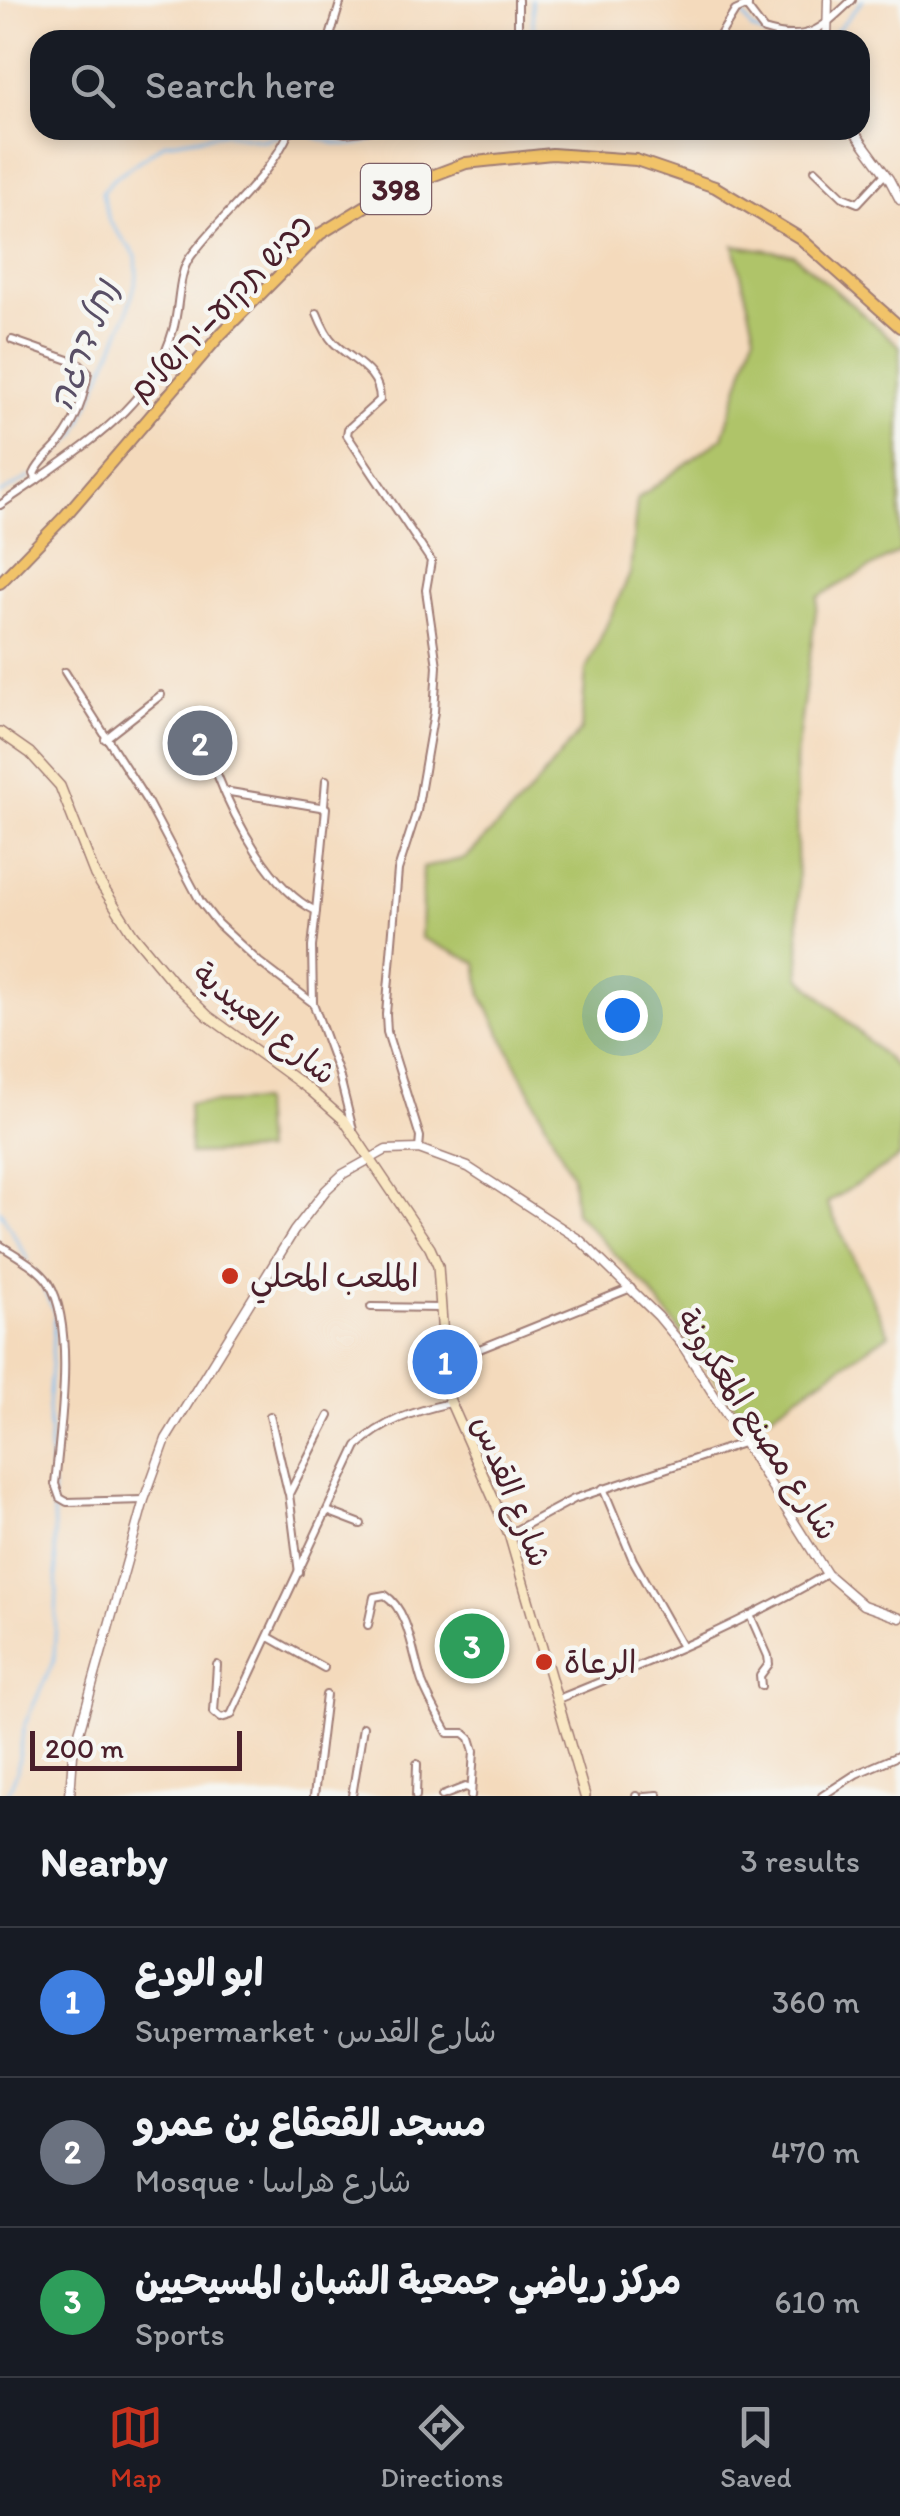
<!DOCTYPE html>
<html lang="en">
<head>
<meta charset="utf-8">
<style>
  body { margin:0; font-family:Itim,"Playpen Sans Arabic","Playpen Sans Hebrew",sans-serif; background:#20242c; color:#f1f3f6 }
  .scale { position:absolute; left:30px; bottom:25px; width:212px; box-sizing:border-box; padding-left:10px; border:5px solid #4a1f2b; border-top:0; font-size:28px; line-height:35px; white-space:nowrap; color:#4a1f2b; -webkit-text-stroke:8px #f6f6f2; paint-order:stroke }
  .you { position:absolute; left:622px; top:1015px; width:35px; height:35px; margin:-25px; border:8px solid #fff; border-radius:50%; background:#1a73e8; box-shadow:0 0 0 15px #1a73e833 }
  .badge { display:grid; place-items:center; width:65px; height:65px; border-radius:50%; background:#c8321e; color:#fff; font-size:32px; font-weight:700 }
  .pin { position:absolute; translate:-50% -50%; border:5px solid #fff; box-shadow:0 2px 10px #0006 }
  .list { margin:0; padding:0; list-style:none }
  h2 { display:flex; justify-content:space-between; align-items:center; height:130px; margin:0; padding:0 40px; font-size:42px }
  h2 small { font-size:32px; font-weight:400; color:#9ea1a6 }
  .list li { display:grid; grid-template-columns:65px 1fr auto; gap:30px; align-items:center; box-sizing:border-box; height:150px; padding:0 40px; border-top:2px solid #363941 }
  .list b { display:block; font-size:38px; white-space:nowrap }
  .list p { margin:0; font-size:32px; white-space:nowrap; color:#9ea1a6 }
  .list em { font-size:32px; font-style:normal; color:#9ea1a6 }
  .icon { flex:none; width:55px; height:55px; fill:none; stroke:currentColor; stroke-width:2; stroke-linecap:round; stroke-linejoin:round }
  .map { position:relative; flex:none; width:900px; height:1796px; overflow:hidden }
  .search { position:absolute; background:#171b24; box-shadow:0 5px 15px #0003; left:30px; right:30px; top:30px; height:110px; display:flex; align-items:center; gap:25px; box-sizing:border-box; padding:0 35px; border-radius:30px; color:#9ea1a6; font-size:38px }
  .sheet { height:580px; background:#171b24 }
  nav { display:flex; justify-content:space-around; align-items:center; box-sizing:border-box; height:140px; border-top:2px solid #363941; background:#171b24; font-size:28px; color:#9ea1a6 }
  nav a { display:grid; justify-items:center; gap:5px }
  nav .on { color:#c8321e }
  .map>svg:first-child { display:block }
  .green { fill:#afc469; stroke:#7c724a; stroke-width:2.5 }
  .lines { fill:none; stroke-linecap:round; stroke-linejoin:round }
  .stream { stroke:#7bbef1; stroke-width:2.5 }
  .minor-casing { stroke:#9f7c74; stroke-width:10 }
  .tertiary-casing { stroke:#9f7c74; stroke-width:11 }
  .secondary-casing { stroke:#9f7c74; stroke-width:12 }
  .primary-casing { stroke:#9f7c74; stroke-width:14 }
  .minor { stroke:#fff; stroke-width:6 }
  .tertiary { stroke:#fff; stroke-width:8 }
  .secondary { stroke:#f9e7c3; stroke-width:9 }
  .primary { stroke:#f1c369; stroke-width:10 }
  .poi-dot { fill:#c8321e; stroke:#f6f6f2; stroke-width:4 }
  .labels { text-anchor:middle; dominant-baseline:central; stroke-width:9; stroke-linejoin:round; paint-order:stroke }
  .shield { fill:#f6f6f2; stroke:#7e6067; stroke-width:2.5 }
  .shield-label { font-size:30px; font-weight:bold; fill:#4a1f2b }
  .street-label { font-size:32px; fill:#4a1f2b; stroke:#f6f6f2 }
  .poi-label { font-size:32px; fill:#4a1f2b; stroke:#f6f6f2; text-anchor:start }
  .water-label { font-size:35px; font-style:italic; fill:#594f66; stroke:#f6f6f2 }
</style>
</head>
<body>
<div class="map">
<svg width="900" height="1796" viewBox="0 0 900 1796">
  <rect width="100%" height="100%" fill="#f6f6f2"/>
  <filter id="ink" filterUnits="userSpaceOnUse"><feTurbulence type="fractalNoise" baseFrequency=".01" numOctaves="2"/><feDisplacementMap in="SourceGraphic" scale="20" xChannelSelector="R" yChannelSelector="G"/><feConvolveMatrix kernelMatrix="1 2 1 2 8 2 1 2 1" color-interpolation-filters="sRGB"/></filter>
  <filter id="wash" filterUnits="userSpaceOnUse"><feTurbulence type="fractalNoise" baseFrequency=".0048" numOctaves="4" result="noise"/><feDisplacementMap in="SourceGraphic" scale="40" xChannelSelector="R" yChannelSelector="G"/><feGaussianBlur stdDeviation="2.25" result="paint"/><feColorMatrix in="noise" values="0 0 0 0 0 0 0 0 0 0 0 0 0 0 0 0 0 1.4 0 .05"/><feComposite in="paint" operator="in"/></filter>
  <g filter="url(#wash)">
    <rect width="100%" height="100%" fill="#f4dabc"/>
    <g class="green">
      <polygon points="734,245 793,254 900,346 900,551 818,597 795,762 800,977 900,1071 900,1157 827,1203 889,1334 751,1427 651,1292 575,1212 572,1175 482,996 477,963 421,938 423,868 466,858 526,797 581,730 586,670 630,574 637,499 723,437 755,333"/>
      <polygon points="261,1101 264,1151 190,1154 188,1104"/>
    </g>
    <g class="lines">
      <g class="stream">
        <polyline points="532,0 534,40"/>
        <polyline points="739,2 739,0"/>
        <polyline points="741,12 752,29 775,40"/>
        <polyline points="832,36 863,0"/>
        <polyline points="818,40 821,40"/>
        <path d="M296 132 301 131C338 146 355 152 391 130"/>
        <polyline points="40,470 76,435 127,314 137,277 136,256 109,221 102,192 114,178 165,143 225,133 262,140 282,135"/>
        <polyline points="0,494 30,477"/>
        <polyline points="0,1210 28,1260"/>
        <polyline points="7,1796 17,1771 24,1726 54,1660 57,1593 48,1407 55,1313 35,1271"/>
      </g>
    </g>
  </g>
  <g filter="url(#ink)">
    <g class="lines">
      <defs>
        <g id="minor">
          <path d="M747 0 748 9 764 30C808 44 821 29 852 0"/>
          <polyline points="329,40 341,0"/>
          <polyline points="518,40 518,0"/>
          <polyline points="717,40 735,11 748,5"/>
          <polyline points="332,130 345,133 373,130"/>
          <polyline points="815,170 843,197 858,203 885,174"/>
          <path d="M317 313C321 323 326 335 334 343 352 361 380 370 380 400L348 429 347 435 431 561 426 590 437 666 434 712 417 811 398 870 386 1014 387 1032 420 1137 419 1149"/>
          <path d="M37 480C94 439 153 402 173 330 180 309 177 273 191 256 223 213 269 179 290 130"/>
          <path d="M0 505 37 480 34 474C40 460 51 454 60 442 76 422 84 397 88 372L80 364 12 340"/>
          <polyline points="65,672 148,803 200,901 218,924 259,962 313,1003"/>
          <polyline points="105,739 161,695"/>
          <path d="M217 774C234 818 271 890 316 911L312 947 313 1003 339 1074 353 1130"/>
          <polyline points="224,791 326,808 316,911"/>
          <polyline points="324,805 326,780"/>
          <path d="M0 1245C15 1255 39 1267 49 1283 76 1327 60 1432 55 1484L60 1498 67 1502 144 1500"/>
          <polyline points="371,1307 440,1308"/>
          <polyline points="444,1359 472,1352 631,1288"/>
          <polyline points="270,1416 288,1492"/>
          <polyline points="603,1488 633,1560 682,1647"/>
          <polyline points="327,1511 361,1524"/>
          <polyline points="509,1534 574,1499 743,1443"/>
          <polyline points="299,1573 289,1494 329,1416"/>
          <polyline points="750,1615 768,1656 769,1664 760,1676 761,1686"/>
          <path d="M368 1625 374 1597 385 1595C409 1610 413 1656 422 1682 429 1700 439 1717 448 1733H464L470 1738 474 1751 471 1796"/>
          <polyline points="269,1637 324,1668"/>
          <path d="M217 1665 214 1712 221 1718 231 1715 357 1446C383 1421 415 1411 450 1403"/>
          <path d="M558 1699C650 1662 741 1624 827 1574"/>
          <polyline points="314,1796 326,1695"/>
          <polyline points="352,1796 363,1727"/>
          <polyline points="416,1796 417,1764"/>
          <polyline points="442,1796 465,1787 471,1789"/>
          <polyline points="636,1796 637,1796"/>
          <polyline points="645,1796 658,1795"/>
          <polyline points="822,1796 856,1774 900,1755"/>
        </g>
        <g id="tertiary">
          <polyline points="827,40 828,0"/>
          <polyline points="853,130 889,179 900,200"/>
          <polyline points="70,1796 73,1754 144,1500 166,1439 294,1231 326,1190 343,1174 386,1150 419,1149 468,1167 580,1240 658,1316 683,1346 827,1574 863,1605 900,1618"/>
        </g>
        <polyline id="secondary" points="0,732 30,753 60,786 95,875 132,933 171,980 208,1016 310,1090 344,1120 430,1248 438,1266 447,1394 509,1534 585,1796"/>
        <polyline id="primary" points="0,583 65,516 221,334 320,234 387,193 466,163 552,154 636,160 715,187 800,238 900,327"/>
      </defs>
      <use href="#minor" class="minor-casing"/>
      <use href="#tertiary" class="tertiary-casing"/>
      <use href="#secondary" class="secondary-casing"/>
      <use href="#primary" class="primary-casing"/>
      <use href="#minor" class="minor"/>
      <use href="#tertiary" class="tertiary"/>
      <use href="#secondary" class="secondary"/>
      <use href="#primary" class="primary"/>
    </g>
  </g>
  <g class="poi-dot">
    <circle cx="230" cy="1276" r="10"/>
    <circle cx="544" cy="1662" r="10"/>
  </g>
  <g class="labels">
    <rect class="shield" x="361" y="164" width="70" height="50" rx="8"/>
    <g class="shield-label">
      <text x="396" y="189">398</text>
    </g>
    <g class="street-label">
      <text transform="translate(221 308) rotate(-46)">כביש תקוע–ירושלים</text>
      <text transform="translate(265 1023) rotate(39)">شارع العبيدية</text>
      <text transform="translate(758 1424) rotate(57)">شارع مصنع المعكرونة</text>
      <text transform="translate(512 1491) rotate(68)">شارع القدس</text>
    </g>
    <g class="poi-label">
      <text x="250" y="1276">الملعب المحلي</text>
      <text x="564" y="1662">الرعاة</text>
    </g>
    <g class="water-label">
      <text transform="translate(83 345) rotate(-69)">נחל דרגה</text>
    </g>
  </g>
</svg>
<div class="scale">200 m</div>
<div class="you"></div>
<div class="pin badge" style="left:445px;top:1362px;background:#3f7fe0">1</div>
<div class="pin badge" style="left:200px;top:743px;background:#6b7280">2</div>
<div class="pin badge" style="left:472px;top:1646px;background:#2e9e5b">3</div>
<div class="search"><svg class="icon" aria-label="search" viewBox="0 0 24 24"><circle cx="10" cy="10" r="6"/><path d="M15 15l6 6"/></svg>Search here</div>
</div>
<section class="sheet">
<h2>Nearby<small>3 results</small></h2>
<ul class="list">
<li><span class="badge" style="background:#3f7fe0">1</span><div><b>ابو الودع</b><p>Supermarket · شارع القدس</p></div><em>360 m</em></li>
<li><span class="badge" style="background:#6b7280">2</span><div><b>مسجد القعقاع بن عمرو</b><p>Mosque · شارع هراسا</p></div><em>470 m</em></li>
<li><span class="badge" style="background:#2e9e5b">3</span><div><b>مركز رياضي جمعية الشبان المسيحيين</b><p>Sports</p></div><em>610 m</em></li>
</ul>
</section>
<nav>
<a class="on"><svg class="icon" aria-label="map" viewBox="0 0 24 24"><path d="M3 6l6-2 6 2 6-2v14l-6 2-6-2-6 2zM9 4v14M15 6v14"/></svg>Map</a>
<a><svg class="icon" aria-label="directions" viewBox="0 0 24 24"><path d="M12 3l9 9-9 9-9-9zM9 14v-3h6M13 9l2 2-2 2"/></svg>Directions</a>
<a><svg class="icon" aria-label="saved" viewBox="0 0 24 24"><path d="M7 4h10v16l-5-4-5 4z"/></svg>Saved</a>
</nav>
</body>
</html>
